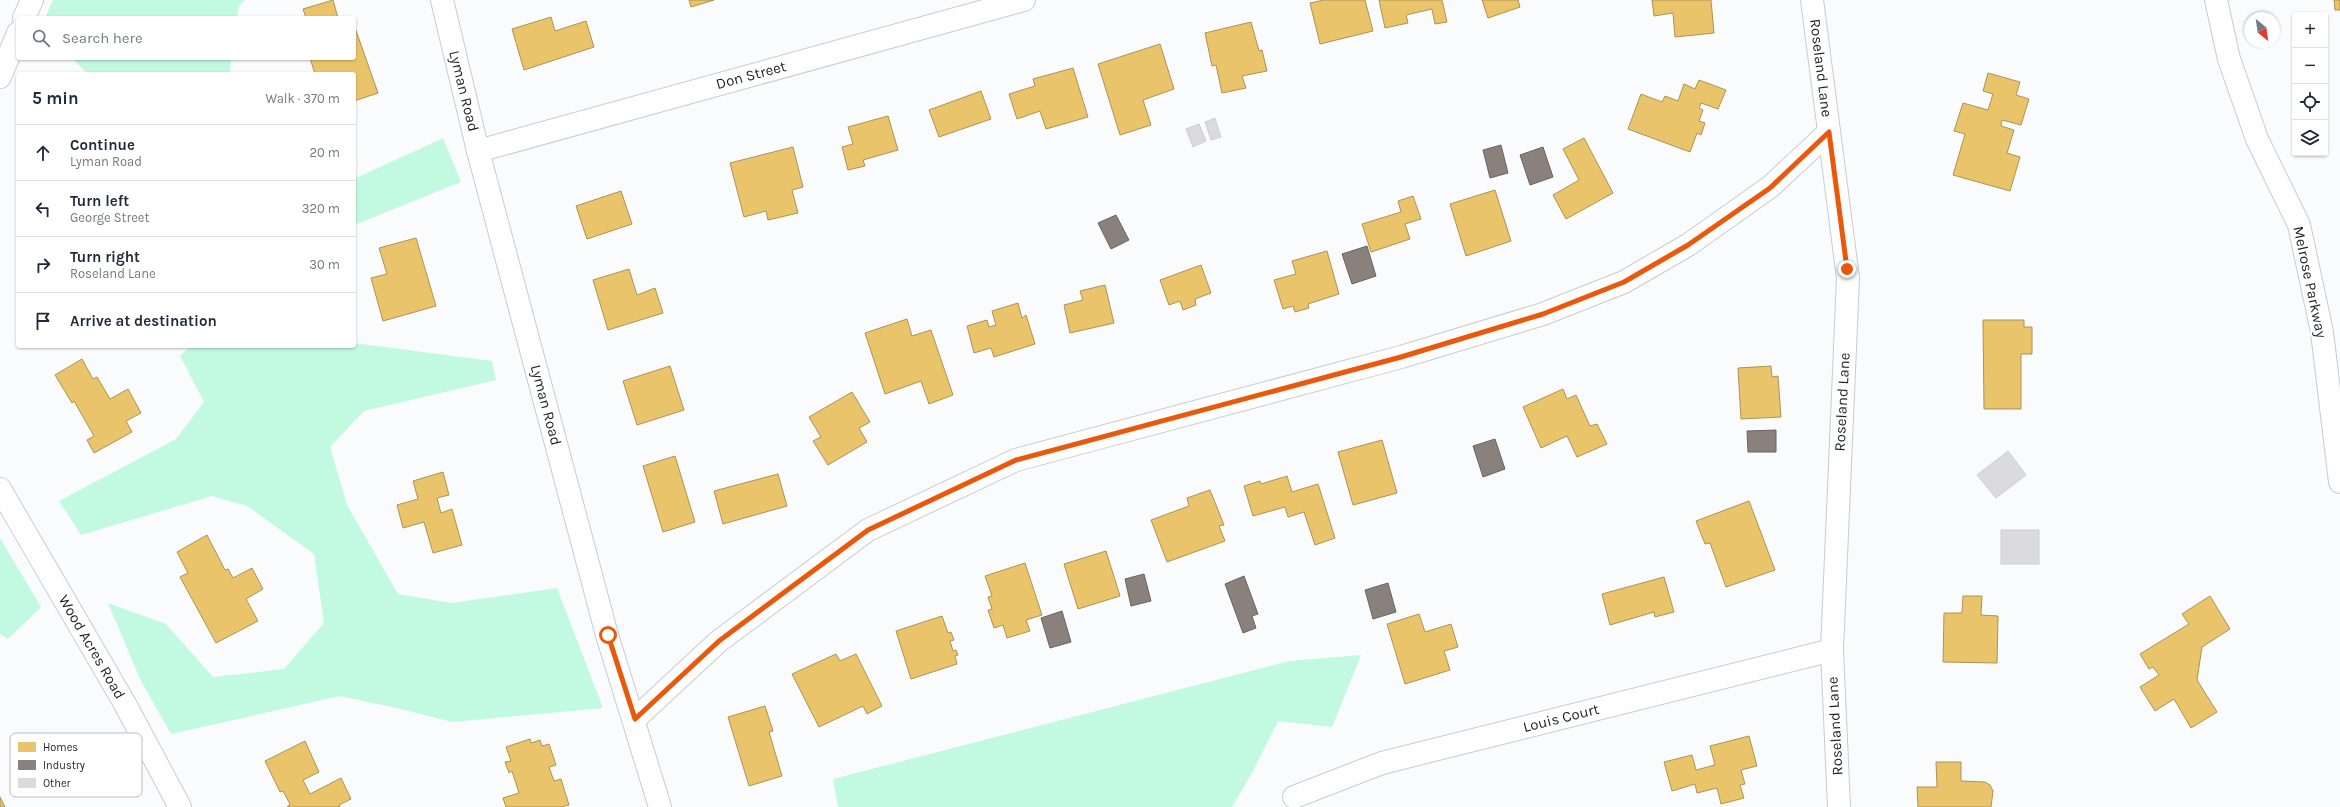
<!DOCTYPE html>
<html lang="en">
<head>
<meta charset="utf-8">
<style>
  body { margin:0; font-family:Karla,sans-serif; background:#f2f2f3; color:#1f2937 }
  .controls { position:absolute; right:12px; top:12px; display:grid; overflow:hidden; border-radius:4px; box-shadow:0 1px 3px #0004 }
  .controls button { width:36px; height:36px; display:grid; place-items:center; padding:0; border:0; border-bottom:1px solid #e0e1e3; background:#fff; color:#1f2937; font:20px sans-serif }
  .compass { position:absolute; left:2244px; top:12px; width:36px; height:36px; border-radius:50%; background:#fff; box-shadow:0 1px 3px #0004; rotate:151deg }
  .stop { position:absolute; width:12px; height:12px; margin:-9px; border:3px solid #ea580c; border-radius:50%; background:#fff }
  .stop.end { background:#ea580c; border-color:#fff; box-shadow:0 1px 4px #0008 }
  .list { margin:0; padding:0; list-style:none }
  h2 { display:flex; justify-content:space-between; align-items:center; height:52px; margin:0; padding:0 16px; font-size:17px }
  h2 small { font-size:13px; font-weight:400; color:#747a83 }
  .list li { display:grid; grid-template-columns:26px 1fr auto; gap:12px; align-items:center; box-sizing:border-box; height:56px; padding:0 16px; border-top:1px solid #e0e1e3 }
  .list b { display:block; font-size:15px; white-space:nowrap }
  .list p { margin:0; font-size:13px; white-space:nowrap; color:#747a83 }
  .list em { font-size:13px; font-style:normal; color:#747a83 }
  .icon { flex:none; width:22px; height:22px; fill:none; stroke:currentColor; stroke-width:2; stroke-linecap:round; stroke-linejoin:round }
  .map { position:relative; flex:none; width:2340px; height:807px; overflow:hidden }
  .search { position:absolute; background:#fff; box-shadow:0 1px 3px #0004; left:16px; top:16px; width:340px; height:44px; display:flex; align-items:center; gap:10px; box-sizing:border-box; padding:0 14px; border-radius:4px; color:#747a83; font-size:15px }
  .panel { position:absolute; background:#fff; box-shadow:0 1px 3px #0004; left:16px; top:72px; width:340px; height:276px; border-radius:4px }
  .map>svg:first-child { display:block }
  .green { fill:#c2f9e1 }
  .homes { fill:#e9c46a; stroke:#ac9355 }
  .industry { fill:#8a817c; stroke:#6a6462 }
  .building { fill:#dbdadc; stroke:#cecdcf }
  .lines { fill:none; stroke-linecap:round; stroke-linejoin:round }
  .minor-casing { stroke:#cacbcd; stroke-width:24 }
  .minor { stroke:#fefeff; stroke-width:22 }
  .route { stroke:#ea580c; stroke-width:5 }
  .labels { text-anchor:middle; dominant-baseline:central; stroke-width:4; stroke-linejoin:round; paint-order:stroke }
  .street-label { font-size:15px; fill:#1f2124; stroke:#fff }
  .key { fill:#fff; stroke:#bcbcbd; stroke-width:1 }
  .key-label { font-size:11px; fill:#1f2124 }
</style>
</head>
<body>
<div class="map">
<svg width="2340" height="807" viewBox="0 0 2340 807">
  <rect width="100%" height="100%" fill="#fafbfd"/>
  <g class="green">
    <polygon points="53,0 245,0 239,6 237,18 45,18"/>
    <polygon points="72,58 231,58 230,74 88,74"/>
    <polygon points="443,138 461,182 354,225 354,179"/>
    <polygon points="354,343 492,361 496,380 364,411 330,447 347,505 398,594 451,603 557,588 603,708 452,722 401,709 340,696 171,734 141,681 108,603 166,624 213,677 284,669 324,623 314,554 247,506 212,496 81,535 59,501 176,439 204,402 180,356 190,346 354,346"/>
    <polygon points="0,538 41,607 8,639 0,634"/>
    <polygon points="1361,655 1332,727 1278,721 1253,771 1232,807 838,807 833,779 1289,661"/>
  </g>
  <g class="homes">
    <polygon points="333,0 338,18 306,18 303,9"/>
    <polygon points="689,0 714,0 691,7"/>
    <polygon points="1324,0 1365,0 1373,31 1320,44 1310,3"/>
    <polygon points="1379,0 1442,0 1447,22 1435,24 1432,9 1406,15 1408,23 1385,28"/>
    <polygon points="1482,0 1518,0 1520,7 1488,18"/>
    <polygon points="1652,0 1711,0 1714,33 1675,37 1673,13 1654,16"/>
    <polygon points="2334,0 2340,0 2340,10 2335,10"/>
    <polygon points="551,17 555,31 586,21 594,47 524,70 512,29"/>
    <polygon points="1251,22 1259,51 1262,50 1267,71 1242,76 1246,88 1222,93 1216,65 1212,66 1205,33"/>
    <polygon points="354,25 378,93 354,101 354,74 315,74 310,58 354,58"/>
    <polygon points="1160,44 1174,89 1143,100 1151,125 1120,135 1098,64"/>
    <polygon points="1073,68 1088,117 1046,129 1040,111 1017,119 1009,94 1035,86 1033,79"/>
    <polygon points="1988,73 2020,82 2016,95 2029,99 2021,125 2002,120 2001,126 2014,130 2007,153 2020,157 2010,191 1953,175 1965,134 1954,131 1963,103 1988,110 1993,94 1983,91"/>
    <polygon points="1699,80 1726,90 1718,109 1701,103 1699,108 1703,110 1699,121 1705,123 1701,135 1697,133 1690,152 1628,129 1641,94 1662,102 1665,96 1678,101 1684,84 1695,89"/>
    <polygon points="981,91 991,119 939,137 929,110"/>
    <polygon points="888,116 898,150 863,160 865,166 848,170 842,147 853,144 848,127"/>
    <polygon points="1584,138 1613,193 1566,219 1553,195 1579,180 1563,149"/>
    <polygon points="793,147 803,187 792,190 798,213 768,220 766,211 744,217 730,163"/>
    <polygon points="1495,190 1511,241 1466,256 1450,204"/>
    <polygon points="621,191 632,224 587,239 576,206"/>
    <polygon points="1413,196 1421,219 1405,224 1410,239 1371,252 1362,224 1401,212 1398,201"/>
    <polygon points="416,238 436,306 383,321 371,278 387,274 379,248"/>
    <polygon points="1327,251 1339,294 1308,304 1309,308 1295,312 1293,306 1283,309 1274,280 1296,274 1292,261"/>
    <polygon points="1201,265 1211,293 1195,299 1196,305 1183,310 1180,301 1169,305 1160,280"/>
    <polygon points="629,269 637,295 655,288 663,313 608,330 593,280"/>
    <polygon points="1105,285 1114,323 1070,333 1064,305 1083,300 1080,291"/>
    <polygon points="1018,303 1022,318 1026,315 1035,344 994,357 991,348 974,353 967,326 987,320 989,327 996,325 992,311"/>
    <polygon points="907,319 912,336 931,330 953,395 929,404 921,381 885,394 865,333"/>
    <polygon points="1983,320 2024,320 2024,327 2032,327 2032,354 2021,354 2021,409 1984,409"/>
    <polygon points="82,359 93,379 97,377 110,399 128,389 141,413 126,421 132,432 94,453 87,440 94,436 74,401 72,403 55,375"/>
    <polygon points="670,366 684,410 637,425 623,381"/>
    <polygon points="1771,366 1772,377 1778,376 1781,417 1741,419 1738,368"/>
    <polygon points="1563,389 1567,399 1576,395 1590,426 1597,424 1607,444 1577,457 1567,436 1541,448 1523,407"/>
    <polygon points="852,392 870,422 859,428 867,442 828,465 813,441 821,437 809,417"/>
    <polygon points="1382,440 1397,493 1353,505 1338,452"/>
    <polygon points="675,456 695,522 663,532 643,466"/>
    <polygon points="443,472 449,495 437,498 441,513 452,509 462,545 433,553 424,522 403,528 397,505 418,499 413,481"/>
    <polygon points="778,474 787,506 723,524 714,491"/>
    <polygon points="1287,476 1292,492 1318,484 1335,538 1315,545 1304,512 1288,517 1285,507 1253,516 1244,486 1260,481 1261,484"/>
    <polygon points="1210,490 1224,525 1219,526 1225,541 1167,562 1151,520 1189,506 1187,498"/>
    <polygon points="1749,501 1775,570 1726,587 1710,543 1705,544 1696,521"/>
    <polygon points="207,535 225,570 228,569 233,578 252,568 263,589 246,599 258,621 216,643 180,577 188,573 177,552"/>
    <polygon points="1106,551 1120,596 1078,609 1064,564"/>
    <polygon points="1025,563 1042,615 1026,620 1030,631 1007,638 1003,625 994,628 988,610 992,609 988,597 992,596 985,576"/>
    <polygon points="1664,577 1674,612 1655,617 1654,612 1610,625 1602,594"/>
    <polygon points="1963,596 1982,596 1981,615 1998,616 1997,663 1943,662 1944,613 1962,613"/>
    <polygon points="2210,596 2230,629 2202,647 2197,680 2217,712 2191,728 2174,699 2155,711 2140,687 2159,675 2153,667 2149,669 2140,654 2189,624 2182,614"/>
    <polygon points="1419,614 1425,632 1451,624 1458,647 1444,651 1450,670 1405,684 1387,624"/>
    <polygon points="942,616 948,633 951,632 954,640 950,641 953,651 956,650 958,655 955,656 957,664 911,679 896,631"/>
    <polygon points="836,654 840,661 856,654 882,706 867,714 863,706 819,727 792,674"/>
    <polygon points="765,706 773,731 769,732 782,776 749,786 728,717"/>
    <polygon points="1749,736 1757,766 1741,770 1745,784 1740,785 1744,798 1721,804 1717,788 1697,793 1695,784 1672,791 1664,762 1692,755 1696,770 1715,765 1710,746"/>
    <polygon points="530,739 531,743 540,740 542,746 549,744 556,765 549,767 554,781 561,779 569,805 561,807 506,807 503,798 519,793 512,771 509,773 505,762 511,761 506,747"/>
    <polygon points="305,741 319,772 303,780 310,794 341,778 351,799 339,805 340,807 287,807 290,804 283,791 280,792 265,761"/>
    <polygon points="1936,762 1961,762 1961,781 1985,782 1990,785 1993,791 1991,807 1918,807 1917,787 1937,787"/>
    <polygon points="0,797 5,807 0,807"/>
  </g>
  <g class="industry">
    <polygon points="1501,145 1508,173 1490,178 1483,150"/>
    <polygon points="1543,147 1553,177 1530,185 1520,155"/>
    <polygon points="1116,215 1129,240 1111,249 1098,223"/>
    <polygon points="1367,246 1376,276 1352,284 1342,254"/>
    <polygon points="1776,430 1776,452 1748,452 1747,431"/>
    <polygon points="1495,439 1505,469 1483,477 1473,446"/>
    <polygon points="1144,574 1151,601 1131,606 1125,579"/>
    <polygon points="1244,576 1258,614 1252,616 1256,628 1243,633 1225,584"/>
    <polygon points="1388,583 1396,612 1373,619 1365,590"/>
    <polygon points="1062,611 1071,642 1050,648 1041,618"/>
  </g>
  <g class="building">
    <polygon points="1215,118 1221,137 1211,140 1205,122"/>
    <polygon points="1199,124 1206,141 1193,147 1186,129"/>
    <polygon points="2008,451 2026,475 1996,498 1977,475"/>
    <rect x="2001" y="530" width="38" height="34"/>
  </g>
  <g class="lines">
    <defs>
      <g id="minor">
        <polyline points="442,0 478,151 607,635 660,807"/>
        <polyline points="1812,0 1848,278 1832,650 1839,807"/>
        <polyline points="2216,0 2229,59 2257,139 2299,225 2322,332 2340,482"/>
        <polyline points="24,18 32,0"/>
        <polyline points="0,77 18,33"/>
        <polyline points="478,151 1024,0"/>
        <polyline points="0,489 125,704 180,807"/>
        <polyline points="635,719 719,641 868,530 1016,460 1401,357 1543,314 1624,282 1688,245 1770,187 1829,132"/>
        <polyline points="1294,797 1382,763 1832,650"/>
      </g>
    </defs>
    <use href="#minor" class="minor-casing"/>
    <use href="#minor" class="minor"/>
  </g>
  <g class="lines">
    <polyline class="route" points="608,635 635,719 719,641 868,530 1016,460 1401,357 1543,314 1624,282 1688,245 1770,188 1829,132 1847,269"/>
  </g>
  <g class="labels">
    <g class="street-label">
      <text transform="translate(1821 68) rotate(83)">Roseland Lane</text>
      <text transform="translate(751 75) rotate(-15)">Don Street</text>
      <text transform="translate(464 91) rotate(76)">Lyman Road</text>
      <text transform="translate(2310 282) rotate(78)">Melrose Parkway</text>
      <text transform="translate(1842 402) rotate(-87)">Roseland Lane</text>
      <text transform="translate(546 405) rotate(75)">Lyman Road</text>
      <text transform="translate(92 647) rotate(60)">Wood Acres Road</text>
      <text transform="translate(1561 718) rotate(-14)">Louis Court</text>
      <text transform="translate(1835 726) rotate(-93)">Roseland Lane</text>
    </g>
  </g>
  <rect x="10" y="733" width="132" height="64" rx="6" class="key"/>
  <rect x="18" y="742" width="18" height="10" fill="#e9c46a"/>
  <rect x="18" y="760" width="18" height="10" fill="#8a817c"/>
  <rect x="18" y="778" width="18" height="10" fill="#dbdadc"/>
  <g class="key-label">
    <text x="43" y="751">Homes</text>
    <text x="43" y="769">Industry</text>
    <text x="43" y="787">Other</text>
  </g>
</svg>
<div class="controls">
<button>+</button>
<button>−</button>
<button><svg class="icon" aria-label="locate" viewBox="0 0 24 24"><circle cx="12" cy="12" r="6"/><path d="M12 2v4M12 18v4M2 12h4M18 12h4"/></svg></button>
<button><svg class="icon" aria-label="layers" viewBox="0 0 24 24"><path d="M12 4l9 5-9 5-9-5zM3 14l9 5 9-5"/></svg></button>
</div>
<svg class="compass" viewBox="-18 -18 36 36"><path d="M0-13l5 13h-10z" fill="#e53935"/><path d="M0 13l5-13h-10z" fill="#747a83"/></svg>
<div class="stop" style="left:608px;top:635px"></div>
<div class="stop end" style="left:1847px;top:269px"></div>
<div class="search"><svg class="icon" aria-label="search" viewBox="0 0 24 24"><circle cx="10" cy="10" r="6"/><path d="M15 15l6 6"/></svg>Search here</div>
<section class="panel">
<h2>5 min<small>Walk · 370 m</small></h2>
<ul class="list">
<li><svg class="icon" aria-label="ahead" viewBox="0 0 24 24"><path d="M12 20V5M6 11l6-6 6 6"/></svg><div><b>Continue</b><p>Lyman Road</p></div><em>20 m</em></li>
<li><svg class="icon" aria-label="left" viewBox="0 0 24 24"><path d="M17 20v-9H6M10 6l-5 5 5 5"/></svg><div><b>Turn left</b><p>George Street</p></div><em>320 m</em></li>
<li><svg class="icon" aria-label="right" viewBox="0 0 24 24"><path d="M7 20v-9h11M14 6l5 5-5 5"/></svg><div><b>Turn right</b><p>Roseland Lane</p></div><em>30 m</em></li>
<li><svg class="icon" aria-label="arrive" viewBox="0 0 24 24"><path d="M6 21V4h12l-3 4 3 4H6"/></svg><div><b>Arrive at destination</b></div></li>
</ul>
</section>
</div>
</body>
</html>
